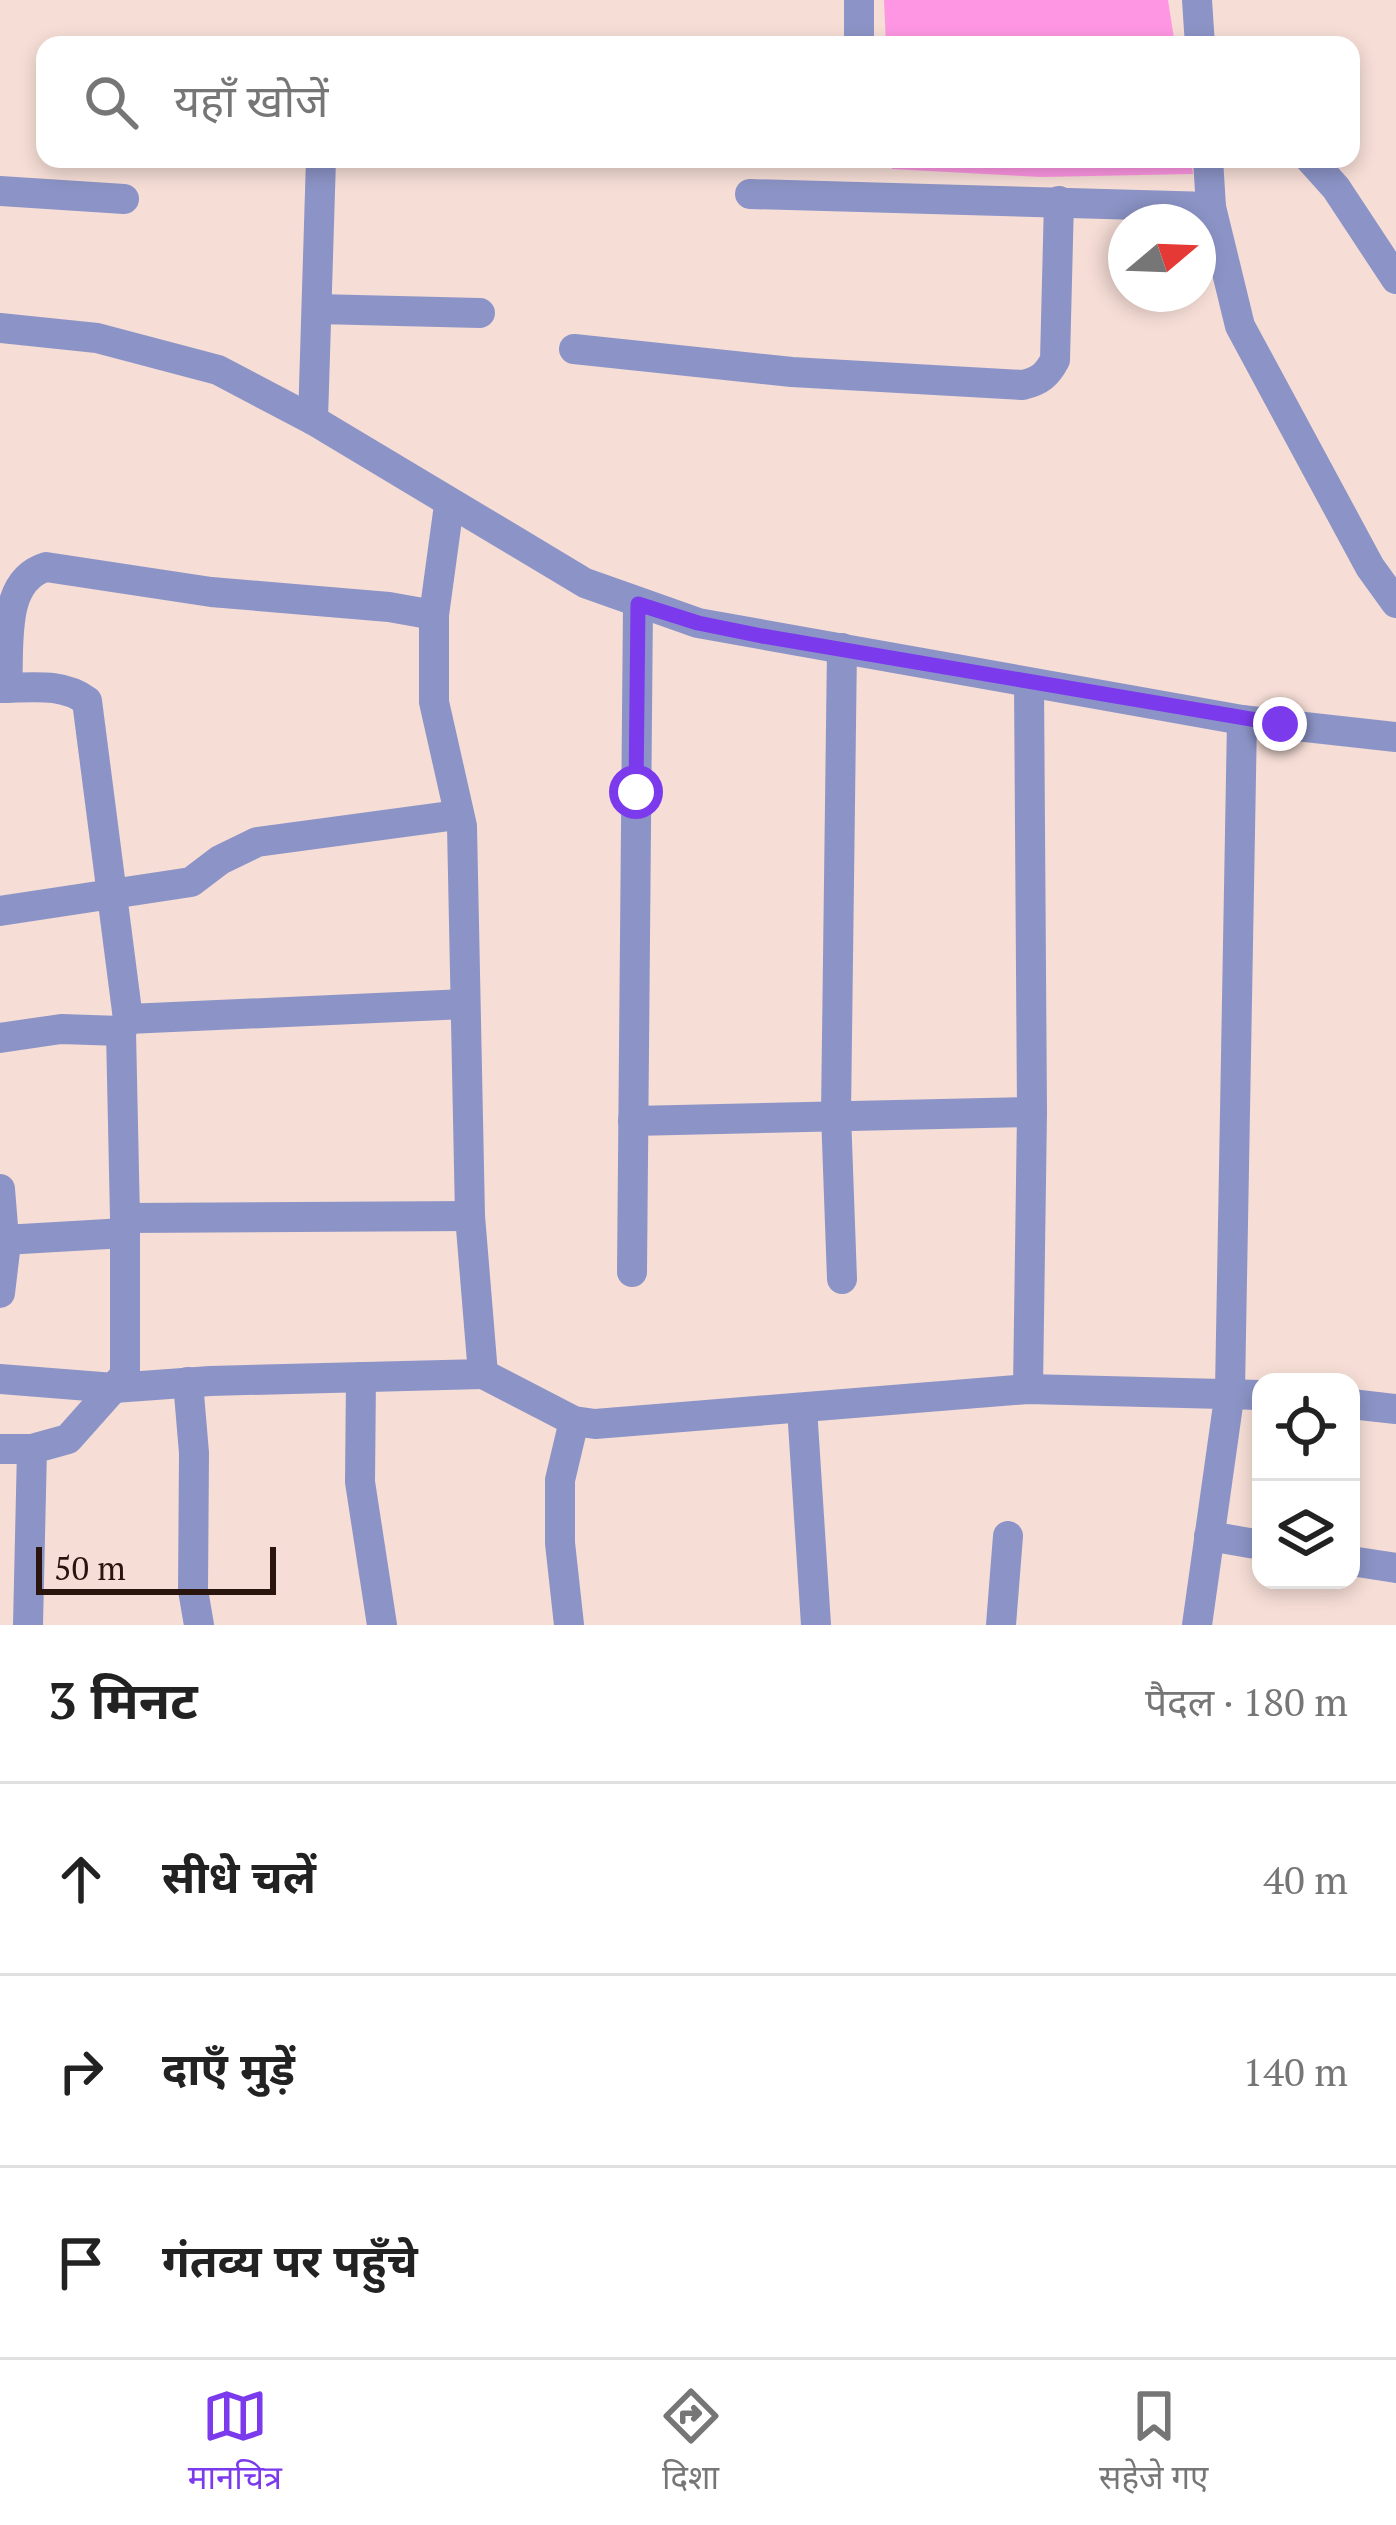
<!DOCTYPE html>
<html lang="hi">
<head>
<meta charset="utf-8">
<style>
  body { margin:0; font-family:"PT Serif","Noto Sans Devanagari",serif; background:#f2f2f2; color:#222 }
  .controls { position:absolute; right:36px; bottom:36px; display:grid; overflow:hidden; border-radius:24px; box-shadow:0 6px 18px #0003 }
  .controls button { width:108px; height:108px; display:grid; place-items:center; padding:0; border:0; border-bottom:3px solid #e0e0e0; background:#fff; color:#222; font:60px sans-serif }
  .compass { position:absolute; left:1108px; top:204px; width:108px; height:108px; border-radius:50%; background:#fff; box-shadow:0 6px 18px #0003; rotate:71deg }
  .scale { position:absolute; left:36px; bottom:30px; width:240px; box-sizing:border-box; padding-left:12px; border:6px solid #2a150e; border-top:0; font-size:33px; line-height:42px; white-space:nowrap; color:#2a150e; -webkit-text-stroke:9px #f6ded6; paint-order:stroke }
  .stop { position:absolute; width:36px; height:36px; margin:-27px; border:9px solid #7c3aed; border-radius:50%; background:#fff }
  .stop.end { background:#7c3aed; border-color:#fff; box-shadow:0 3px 12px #0008 }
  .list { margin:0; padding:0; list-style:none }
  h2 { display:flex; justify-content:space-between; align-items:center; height:156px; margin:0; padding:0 48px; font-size:51px }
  h2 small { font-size:39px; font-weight:400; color:#767676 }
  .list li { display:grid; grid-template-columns:78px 1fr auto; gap:36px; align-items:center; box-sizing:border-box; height:192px; padding:0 48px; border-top:3px solid #e0e0e0 }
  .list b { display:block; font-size:45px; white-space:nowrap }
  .list em { font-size:39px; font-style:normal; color:#767676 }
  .icon { flex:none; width:66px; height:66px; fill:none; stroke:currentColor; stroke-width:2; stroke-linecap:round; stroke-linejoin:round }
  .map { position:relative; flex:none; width:1396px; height:1625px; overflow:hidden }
  .search { position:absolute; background:#fff; box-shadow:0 6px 18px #0003; left:36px; right:36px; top:36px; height:132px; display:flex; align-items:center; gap:30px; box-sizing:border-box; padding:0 42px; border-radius:24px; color:#767676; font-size:45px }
  .sheet { height:732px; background:#fff }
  nav { display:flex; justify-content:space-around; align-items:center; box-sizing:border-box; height:168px; border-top:3px solid #e0e0e0; background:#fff; font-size:33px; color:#767676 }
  nav a { display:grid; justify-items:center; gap:6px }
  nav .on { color:#7c3aed }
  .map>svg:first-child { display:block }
  .green { fill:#fe96e3 }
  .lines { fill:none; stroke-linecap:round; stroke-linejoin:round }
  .minor { stroke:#8c94c7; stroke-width:30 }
  .route { stroke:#7c3aed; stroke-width:15 }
</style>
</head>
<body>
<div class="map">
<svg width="1396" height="1625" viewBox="0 0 1396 1625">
  <rect width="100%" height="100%" fill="#f6ded6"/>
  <g class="green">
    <polygon points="884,0 1168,0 1175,45 886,45"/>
    <polygon points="892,159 1191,159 1193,174 1041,177 892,169"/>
  </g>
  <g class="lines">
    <g class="minor">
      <polyline points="1197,0 1200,45"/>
      <polyline points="859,45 859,0"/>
      <polyline points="1208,159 1211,207 1240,326 1370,567 1396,603"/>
      <polyline points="1310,159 1336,188 1396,279"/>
      <polyline points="0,191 124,199"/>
      <polyline points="750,194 1211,207"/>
      <polyline points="317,309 480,313"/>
      <polyline points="0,328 97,338 218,370 313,420 585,583 698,623 1242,720 1396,737"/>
      <path d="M574 349 792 372 1023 385C1040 381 1047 375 1055 360L1059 201"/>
      <polyline points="313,420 321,159"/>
      <path d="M0 688C30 688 62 682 87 701L128 1019"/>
      <path d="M7 688C10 647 0 581 46 567L211 592 389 607 434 615"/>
      <polyline points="0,911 191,882 220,860 257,842 457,815"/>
      <polyline points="465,1004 128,1019 121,1031 125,1218 470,1216"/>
      <polyline points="0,1038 61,1029 121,1031"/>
      <polyline points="633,1121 1032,1112"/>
      <polyline points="0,1189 5,1251 0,1293"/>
      <polyline points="4,1240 125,1233"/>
      <polyline points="632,1272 638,604"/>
      <polyline points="842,1279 836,1114 842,648"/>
      <polyline points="483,1374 574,1421 595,1424 1028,1389 1261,1395"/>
      <polyline points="361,1377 360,1482 382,1625"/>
      <polyline points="0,1379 114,1388 210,1381 483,1374 470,1216 462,826 434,702 434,615 449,505"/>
      <polyline points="188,1382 194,1453 193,1590 199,1625"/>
      <polyline points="1028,1389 1032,1112 1029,684"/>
      <polyline points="1351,1404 1396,1409"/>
      <polyline points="802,1408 816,1625"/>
      <polyline points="0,1449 32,1449"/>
      <polyline points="1209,1536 1261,1545"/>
      <polyline points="1351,1561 1396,1568"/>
      <polyline points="28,1625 32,1449 68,1439 125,1375 125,1218"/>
      <polyline points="569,1625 560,1543 560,1480 574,1421"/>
      <polyline points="1001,1625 1008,1536"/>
      <polyline points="1197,1625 1230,1391 1242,720"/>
    </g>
  </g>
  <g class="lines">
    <polyline class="route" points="636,792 638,604 698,623 762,636 1280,724"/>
  </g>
</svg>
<div class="controls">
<button><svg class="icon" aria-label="locate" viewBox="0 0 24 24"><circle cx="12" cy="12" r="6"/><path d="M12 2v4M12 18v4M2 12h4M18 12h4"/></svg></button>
<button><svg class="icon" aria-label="layers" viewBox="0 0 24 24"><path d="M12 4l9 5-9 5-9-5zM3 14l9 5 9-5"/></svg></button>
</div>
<svg class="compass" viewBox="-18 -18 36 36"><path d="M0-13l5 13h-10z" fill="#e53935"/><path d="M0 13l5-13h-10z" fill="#767676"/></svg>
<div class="scale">50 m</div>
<div class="stop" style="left:636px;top:792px"></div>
<div class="stop end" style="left:1280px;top:724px"></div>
<div class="search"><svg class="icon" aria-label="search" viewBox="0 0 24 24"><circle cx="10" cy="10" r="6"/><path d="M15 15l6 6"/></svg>यहाँ खोजें</div>
</div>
<section class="sheet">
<h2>3 मिनट<small>पैदल · 180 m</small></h2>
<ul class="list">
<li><svg class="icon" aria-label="ahead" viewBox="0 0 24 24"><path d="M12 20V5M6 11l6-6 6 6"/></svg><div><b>सीधे चलें</b></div><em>40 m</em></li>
<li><svg class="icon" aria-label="right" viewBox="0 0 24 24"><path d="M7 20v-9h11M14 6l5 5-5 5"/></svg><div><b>दाएँ मुड़ें</b></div><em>140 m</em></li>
<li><svg class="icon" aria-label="arrive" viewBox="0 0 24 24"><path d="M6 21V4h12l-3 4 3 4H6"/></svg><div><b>गंतव्य पर पहुँचे</b></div></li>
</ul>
</section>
<nav>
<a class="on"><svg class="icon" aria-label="map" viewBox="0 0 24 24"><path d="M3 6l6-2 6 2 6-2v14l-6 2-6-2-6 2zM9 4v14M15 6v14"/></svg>मानचित्र</a>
<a><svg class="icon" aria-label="directions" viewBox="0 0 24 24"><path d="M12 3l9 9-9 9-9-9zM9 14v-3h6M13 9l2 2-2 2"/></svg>दिशा</a>
<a><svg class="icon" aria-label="saved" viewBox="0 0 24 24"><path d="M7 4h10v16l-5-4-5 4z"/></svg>सहेजे गए</a>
</nav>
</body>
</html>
